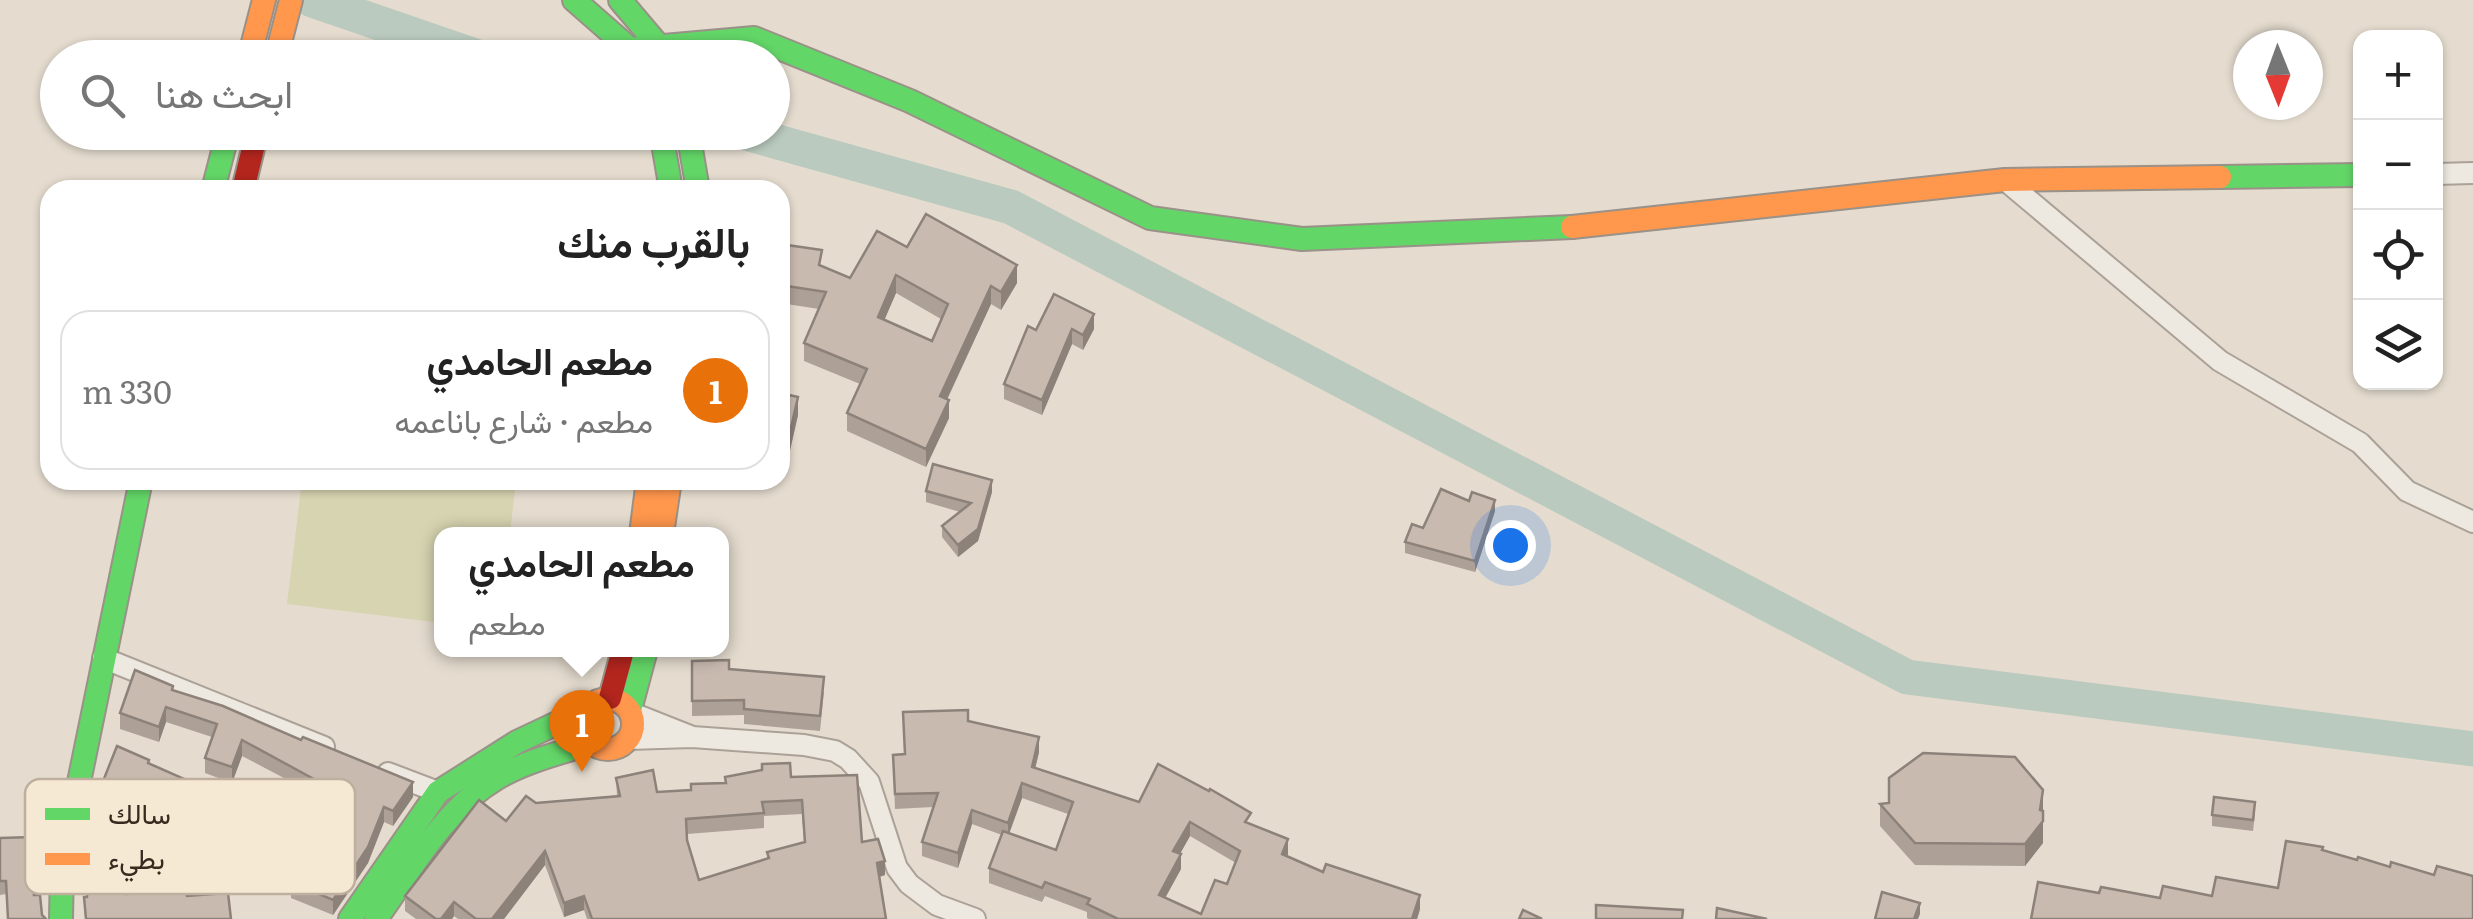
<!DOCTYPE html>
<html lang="ar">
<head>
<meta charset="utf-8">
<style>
  body { margin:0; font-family:Literata,Vazirmatn,serif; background:#f6f6f6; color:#222; direction:rtl }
  .controls { position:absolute; right:30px; top:30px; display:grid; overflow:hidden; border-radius:20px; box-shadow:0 2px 8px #0004 }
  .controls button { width:90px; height:90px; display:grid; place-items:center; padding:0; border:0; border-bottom:2px solid #e0e0e0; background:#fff; color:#222; font:50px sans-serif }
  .compass { position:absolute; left:2233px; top:30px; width:90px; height:90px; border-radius:50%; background:#fff; box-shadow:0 2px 8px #0004; rotate:179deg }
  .you { position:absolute; left:1510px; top:545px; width:35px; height:35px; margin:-25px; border:8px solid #fff; border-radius:50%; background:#1a73e8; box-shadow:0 0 0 15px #1a73e833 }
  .badge { display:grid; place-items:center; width:65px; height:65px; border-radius:50%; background:#b45309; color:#fff; font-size:32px; font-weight:700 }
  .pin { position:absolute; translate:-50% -82px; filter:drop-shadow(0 2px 5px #0008) }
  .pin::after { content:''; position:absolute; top:52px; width:35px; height:30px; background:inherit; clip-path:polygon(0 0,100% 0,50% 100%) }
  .popup { position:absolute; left:434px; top:527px; width:295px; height:130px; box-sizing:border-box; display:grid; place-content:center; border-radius:20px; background:#fff; filter:drop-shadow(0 2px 8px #0005); font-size:32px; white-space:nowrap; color:#767676 }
  .popup b { font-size:38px; color:#222 }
  .popup::after { content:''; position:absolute; left:50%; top:100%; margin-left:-20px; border:20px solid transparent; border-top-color:#fff }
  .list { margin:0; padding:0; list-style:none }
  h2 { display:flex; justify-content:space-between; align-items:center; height:130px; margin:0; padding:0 40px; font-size:42px }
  h2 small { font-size:32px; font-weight:400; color:#767676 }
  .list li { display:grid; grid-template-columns:65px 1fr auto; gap:30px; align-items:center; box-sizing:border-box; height:160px; margin:0 20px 20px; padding:0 20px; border:2px solid #e0e0e0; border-radius:30px }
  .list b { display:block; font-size:38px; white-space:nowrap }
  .list p { margin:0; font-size:32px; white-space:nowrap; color:#767676 }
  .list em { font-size:32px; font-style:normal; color:#767676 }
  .icon { flex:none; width:55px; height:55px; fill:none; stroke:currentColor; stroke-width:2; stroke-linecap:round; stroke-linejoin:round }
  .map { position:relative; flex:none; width:2473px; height:919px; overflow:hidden; direction:ltr }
  .search { position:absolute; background:#fff; box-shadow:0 2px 8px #0004; left:40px; top:40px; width:750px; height:110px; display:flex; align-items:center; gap:25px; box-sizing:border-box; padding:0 35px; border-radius:55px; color:#767676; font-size:38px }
  .panel { position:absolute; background:#fff; box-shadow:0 2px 8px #0004; left:40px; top:180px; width:750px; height:310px; border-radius:30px; direction:rtl }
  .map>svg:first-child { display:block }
  .green { fill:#d7d4b1 }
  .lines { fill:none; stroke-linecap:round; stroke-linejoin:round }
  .river { stroke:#bacabe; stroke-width:35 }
  .street-casing { stroke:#aba197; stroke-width:24 }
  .fast-casing { stroke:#9a9188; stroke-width:26 }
  .slow-casing { stroke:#9a9188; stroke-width:26 }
  .jam-casing { stroke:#9a9188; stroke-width:26 }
  .street { stroke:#ede8e0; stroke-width:20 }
  .fast { stroke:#63d668; stroke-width:22 }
  .slow { stroke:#ff974d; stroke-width:22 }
  .jam { stroke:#b3261e; stroke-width:22 }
  .wall { fill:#ada096; fill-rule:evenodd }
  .shaded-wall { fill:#8d827a }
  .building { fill:#c9baaf; stroke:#8d827a; stroke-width:2.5; fill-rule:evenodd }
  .key { fill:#f6e9d4; stroke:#beaf9e; stroke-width:2.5 }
  .key-label { font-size:28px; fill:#3a291f }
</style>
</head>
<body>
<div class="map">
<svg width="2473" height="919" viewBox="0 0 2473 919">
  <rect width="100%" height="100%" fill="#e5dccf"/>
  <polygon class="green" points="302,480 516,480 510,534 442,534 442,623 287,604"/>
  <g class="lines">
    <g class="river">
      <polyline points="312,0 481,58"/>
      <polyline points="742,132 1011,207 1907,677 2473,749"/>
    </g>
    <defs>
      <g id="street">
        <polyline points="2436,174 2473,173"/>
        <polyline points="2005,180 2220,361 2360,443 2407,491 2473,522"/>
        <polyline points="103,658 324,747"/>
        <polyline points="632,713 690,736"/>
        <polyline points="629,739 692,737 804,745 835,751 848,759 869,782 897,868 909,884 937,905 975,919"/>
        <polyline points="388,773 438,792"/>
      </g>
      <g id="fast">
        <polyline points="574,0 630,49 634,58"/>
        <polyline points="620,0 658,45 662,56"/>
        <polyline points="630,49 754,38 910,101 1150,218 1302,239 1572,227"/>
        <polyline points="661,132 671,190"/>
        <polyline points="688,132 698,190"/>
        <polyline points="2220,177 2360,175"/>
        <polyline points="213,190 228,132"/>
        <polyline points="630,710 646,650"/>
        <polyline points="61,919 62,865 141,480"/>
        <polyline points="350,919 438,792 517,742 589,708"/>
        <path d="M376 919C412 869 443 810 497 778 526 761 560 753 592 743"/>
      </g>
      <g id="slow">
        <polyline points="249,58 264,0"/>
        <polyline points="276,58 291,0"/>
        <polyline points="1572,227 2005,180 2220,177"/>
        <polyline points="641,534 648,480"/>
        <polyline points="662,534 670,480"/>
        <circle cx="608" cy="724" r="25"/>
      </g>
      <g id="jam">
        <polyline points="243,190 257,132"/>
        <polyline points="610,698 623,650"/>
      </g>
    </defs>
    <use href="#street" class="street-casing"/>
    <use href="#fast" class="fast-casing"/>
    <use href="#slow" class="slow-casing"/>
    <use href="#jam" class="jam-casing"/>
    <use href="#street" class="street"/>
    <use href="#fast" class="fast"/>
    <use href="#slow" class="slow"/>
    <use href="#jam" class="jam"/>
  </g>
  <g class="wall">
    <path d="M780 244 822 266 850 278 907 247 1017 283 1001 310 991 304 947 400 949 418 926 467 847 431V413L860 384 804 361V343L819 309 780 303ZM896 293 941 319 932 341 884 320Z"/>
    <polygon points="1094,329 1083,350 1072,344 1042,415 1004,399 1004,384 1036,330"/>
    <polygon points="780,393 798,415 785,472 780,471"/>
    <polygon points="926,491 992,492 978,541 958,557 942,537 942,526 960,512 926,502"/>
    <polygon points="1469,501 1495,511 1475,572 1405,553 1405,542 1423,528"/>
    <polygon points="692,661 824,692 820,731 744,724 744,715 692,716"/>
    <polygon points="173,690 413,797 393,826 384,822 368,863 333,915 291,898 291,887 229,866 228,871 165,850 163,853 130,840 128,894 187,896 231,919 85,919 84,897 87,897 126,838 92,824 92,809 149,763 189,783 246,817 302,836 318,796 242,756 232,783 205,773 205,758 212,737 166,722 159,742 120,729 120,713"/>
    <path d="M968 721 1039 752 1035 768 1139 802 1251 825 1288 854 1286 856 1323 872 1420 909 1417 919H1089L1087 918V912L1045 896 1042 902 989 883V868L1002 835 972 824 958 868 922 856V842L933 807 895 809 893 755 904 754ZM1022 798 1068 814 1056 850 1009 833ZM1190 836 1236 863 1227 884 1201 914 1165 898 1181 869 1180 854Z"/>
    <path d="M725 777H791L862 842 885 875 880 877 886 919H587L584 910 564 917 545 865 504 919H458L454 916 452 919H416L405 911V896L506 821 536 803 617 796 616 778 657 792 691 790 725 783ZM802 814 804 842 767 852V858L699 880 687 840V834L764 828V816Z"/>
    <polygon points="2043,790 2043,843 2025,866 1915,865 1880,826 1880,804"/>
    <polygon points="2255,814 2253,831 2212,826 2212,815"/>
    <polygon points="0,838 34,895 42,915 6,894 0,895"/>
  </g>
  <g class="shaded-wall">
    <polygon points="1017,265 1017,283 1001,310 1001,292"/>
    <polygon points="896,275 896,293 878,335 878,317"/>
    <polygon points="991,286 991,304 940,414 940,396"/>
    <polygon points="1094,314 1094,329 1083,350 1083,335"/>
    <polygon points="1072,329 1072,344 1042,415 1042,400"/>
    <polygon points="798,397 798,415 785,472 785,454"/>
    <polygon points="949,400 949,418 926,467 926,449"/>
    <polygon points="992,480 992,492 978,541 958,557 958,545"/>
    <polygon points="1495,500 1495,511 1475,572 1475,561"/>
    <polygon points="166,707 166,722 159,742 159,727"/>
    <polygon points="1039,737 1039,752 1032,782 1032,767"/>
    <polygon points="242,740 242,756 232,783 232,767"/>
    <polygon points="413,782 413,797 393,826 393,811"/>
    <polygon points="1022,783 1022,798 1008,837 1008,823"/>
    <polygon points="2043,790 2043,843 2025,866 2025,844 2040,810"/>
    <polygon points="384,807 384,822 368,863 333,915 333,900"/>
    <polygon points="972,810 972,824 958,868 958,853"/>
    <polygon points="1190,822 1190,836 1173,866 1173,851"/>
    <polygon points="1288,839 1288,854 1282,868 1282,854"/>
    <polygon points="545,851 545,865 504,919 492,919"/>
    <polygon points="1181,854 1181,869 1159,909 1159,895"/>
    <polygon points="885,861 885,875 877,877 877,863"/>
    <polygon points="1420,895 1420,909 1417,919 1412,919"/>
    <polygon points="584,896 584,910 564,917 564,903"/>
    <polygon points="454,902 454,916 452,919 441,919"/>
    <polygon points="1920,903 1920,914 1918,919 1914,919"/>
  </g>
  <g class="building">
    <polygon points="750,183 774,190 749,190"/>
    <path d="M926 214 1017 265 1001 292 991 286 940 396 949 400 926 449 847 413 867 369 804 343 826 292 780 285V244L822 250 819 265 850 278 877 231 907 247ZM896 275 948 304 932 341 878 317Z"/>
    <polygon points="1054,294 1094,314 1083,335 1072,329 1042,400 1004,384 1028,326 1036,330"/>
    <polygon points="780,393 798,397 785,454 780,453"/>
    <polygon points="933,464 992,480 978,529 958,545 942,526 971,503 926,491"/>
    <polygon points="1441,489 1469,501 1472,492 1495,500 1475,561 1405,542 1412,524 1423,528"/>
    <polygon points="729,660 729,669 824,677 820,716 744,709 744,700 692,701 692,661"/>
    <polygon points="135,670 173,686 172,690 223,706 301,740 303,737 413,782 393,811 384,807 368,847 333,900 291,882 294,873 229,851 228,856 165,834 163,838 92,809 117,746 149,760 148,763 189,781 188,783 246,803 242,816 302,836 323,784 242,740 232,767 205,758 217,724 166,707 159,727 120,713"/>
    <path d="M968 710V721L1039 737 1032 767 1139 802 1158 764 1209 791 1210 789 1251 813 1245 822 1288 839 1282 854 1323 872 1326 864 1420 895 1412 919H1118L1087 904 1090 899 1045 882 1042 888 989 868 1003 831 1056 850 1073 802 1022 783 1008 823 972 810 958 853 922 842 938 793 895 794 893 755 905 754 903 712ZM1190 822 1240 851 1227 884 1215 880 1201 914 1159 895 1181 854 1173 851Z"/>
    <polygon points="1923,753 2015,757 2043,790 2040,810 2043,811 2043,821 2025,844 1915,843 1880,804 1889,803 1889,778"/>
    <path d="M790 763 791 777 857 775 862 842 878 839 885 861 877 863 886 919H592L584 896 564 903 545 851 492 919H476L454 902 441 919H436L405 896 479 800 506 821 526 796 536 803 620 796 616 778 653 770 657 792 691 790V784L726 783 725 777 762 770V764ZM802 800 805 842 767 852 769 858 699 880 687 840 686 819 764 813 762 802Z"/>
    <polygon points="2214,797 2255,802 2253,820 2212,815"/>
    <polygon points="91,836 130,838 127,894 186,891 187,896 228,893 231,919 86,919 84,897 87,897"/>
    <polygon points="32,837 34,895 40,895 42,915 46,919 8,919 6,881 0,881 0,838"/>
    <polygon points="2286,841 2323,847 2322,850 2357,860 2358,857 2390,867 2391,862 2434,875 2437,866 2473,876 2473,919 2031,919 2038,882 2099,893 2101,887 2160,898 2163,886 2212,896 2216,877 2278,888"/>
    <polygon points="1882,892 1920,903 1914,919 1875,919"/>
    <polygon points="1596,905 1683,910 1682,919 1596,919"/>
    <polygon points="1717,908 1767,919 1716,919"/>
    <polygon points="1523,910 1542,919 1519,919"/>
  </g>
  <rect x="25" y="779" width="330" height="115" rx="15" class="key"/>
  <rect x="45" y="808" width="45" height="12" fill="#63d668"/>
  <rect x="45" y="853" width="45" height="12" fill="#ff974d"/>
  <g class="key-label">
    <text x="108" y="824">سالك</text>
    <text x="108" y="869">بطيء</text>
  </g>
</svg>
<div class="controls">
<button>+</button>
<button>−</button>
<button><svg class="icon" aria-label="locate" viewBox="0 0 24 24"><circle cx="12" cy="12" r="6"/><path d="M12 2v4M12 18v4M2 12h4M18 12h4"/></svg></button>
<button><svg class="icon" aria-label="layers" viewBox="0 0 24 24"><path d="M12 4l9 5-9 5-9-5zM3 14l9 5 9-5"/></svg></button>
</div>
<svg class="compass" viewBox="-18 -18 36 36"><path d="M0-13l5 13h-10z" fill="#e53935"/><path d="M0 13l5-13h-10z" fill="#767676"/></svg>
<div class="you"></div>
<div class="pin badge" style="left:582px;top:772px;background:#e8710a">1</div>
<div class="popup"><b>مطعم الحامدي</b>مطعم</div>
<div class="search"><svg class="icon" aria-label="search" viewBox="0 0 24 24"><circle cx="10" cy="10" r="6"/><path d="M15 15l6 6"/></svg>ابحث هنا</div>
<section class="panel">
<h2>بالقرب منك<small></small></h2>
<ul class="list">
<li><span class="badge" style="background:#e8710a">1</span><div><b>مطعم الحامدي</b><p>مطعم · شارع باناعمه</p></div><em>330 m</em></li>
</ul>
</section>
</div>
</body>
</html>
